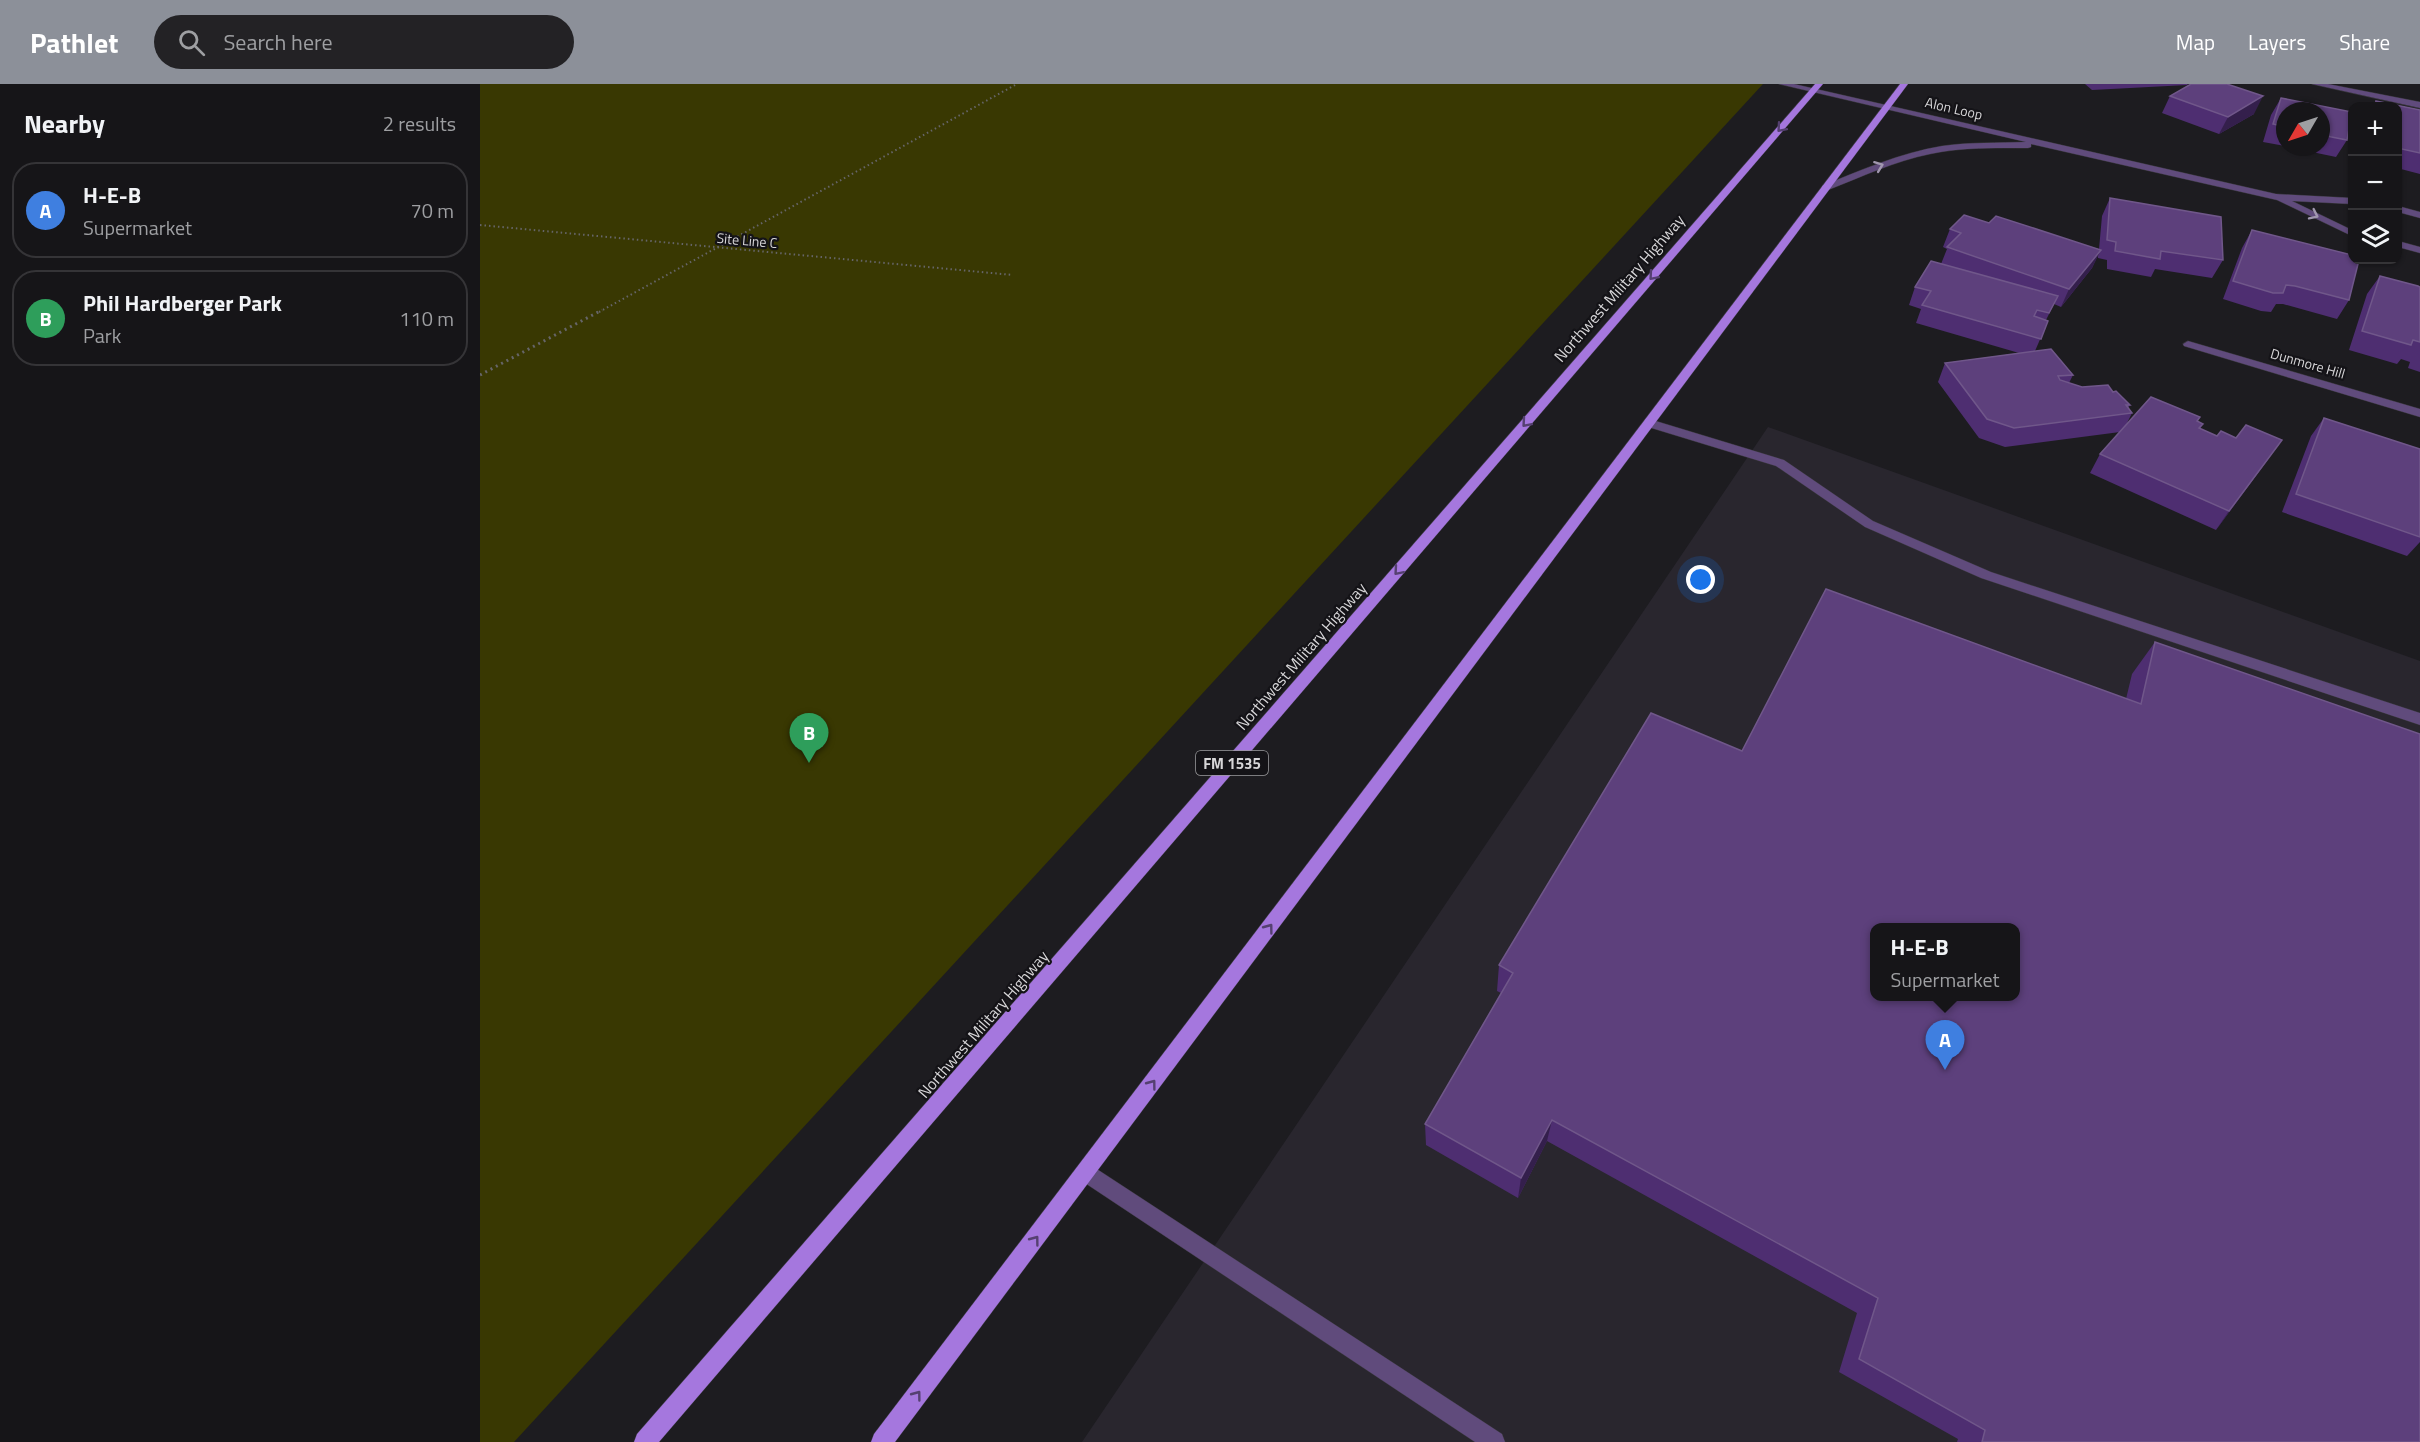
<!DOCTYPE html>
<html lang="en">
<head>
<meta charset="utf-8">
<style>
  body { margin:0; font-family:"Titillium Web",sans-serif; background:#232225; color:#f1f3f6 }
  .controls { position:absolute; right:18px; top:18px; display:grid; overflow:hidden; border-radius:12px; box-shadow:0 2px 4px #0004 }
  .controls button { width:54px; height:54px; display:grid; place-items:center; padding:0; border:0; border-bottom:2px solid #353437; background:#161518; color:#f1f3f6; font:30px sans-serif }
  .compass { position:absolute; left:1796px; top:18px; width:54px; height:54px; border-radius:50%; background:#161518; box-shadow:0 2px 4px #0004; rotate:231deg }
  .you { position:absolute; left:1221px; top:496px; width:21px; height:21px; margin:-15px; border:4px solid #fff; border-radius:50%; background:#1a73e8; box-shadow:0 0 0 9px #1a73e833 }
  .badge { display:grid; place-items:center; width:39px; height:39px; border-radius:50%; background:#8c9099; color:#fff; font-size:20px; font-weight:700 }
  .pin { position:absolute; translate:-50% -50px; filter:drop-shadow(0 2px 3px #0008) }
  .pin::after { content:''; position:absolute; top:32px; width:21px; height:18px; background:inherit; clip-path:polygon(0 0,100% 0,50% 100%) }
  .popup { position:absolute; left:1390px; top:839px; width:150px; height:78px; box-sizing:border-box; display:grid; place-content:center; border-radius:12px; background:#161518; filter:drop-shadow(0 2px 4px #0005); font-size:20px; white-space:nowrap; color:#9e9fa2 }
  .popup b { font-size:22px; color:#f1f3f6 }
  .popup::after { content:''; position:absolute; left:50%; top:100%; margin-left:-12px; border:12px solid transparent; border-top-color:#161518 }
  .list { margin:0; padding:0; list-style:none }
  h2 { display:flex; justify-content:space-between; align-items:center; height:78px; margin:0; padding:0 24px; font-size:26px }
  h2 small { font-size:20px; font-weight:400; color:#9e9fa2 }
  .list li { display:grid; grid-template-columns:39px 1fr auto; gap:18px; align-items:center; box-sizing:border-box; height:96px; margin:0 12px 12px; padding:0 12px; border:2px solid #353437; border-radius:24px }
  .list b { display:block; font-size:22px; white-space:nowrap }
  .list p { margin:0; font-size:20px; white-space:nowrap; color:#9e9fa2 }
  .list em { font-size:20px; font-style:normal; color:#9e9fa2 }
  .icon { flex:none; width:33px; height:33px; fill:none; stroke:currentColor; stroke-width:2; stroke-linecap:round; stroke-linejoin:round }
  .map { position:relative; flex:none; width:1940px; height:1358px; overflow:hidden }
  header { display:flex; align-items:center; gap:36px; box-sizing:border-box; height:84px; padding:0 30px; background:#8c9099; color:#fff }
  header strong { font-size:28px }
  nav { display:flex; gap:33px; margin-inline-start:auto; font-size:21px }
  .search { width:420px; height:54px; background:#232225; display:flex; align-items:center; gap:15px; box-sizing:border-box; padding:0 21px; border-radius:33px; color:#9e9fa2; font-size:22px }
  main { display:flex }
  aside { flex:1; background:#161518 }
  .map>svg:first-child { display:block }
  .built { fill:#29262e; fill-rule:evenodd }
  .green { fill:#393802 }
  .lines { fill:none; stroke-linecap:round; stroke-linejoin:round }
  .minor-casing { stroke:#37363a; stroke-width:1 }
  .major-casing { stroke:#37363a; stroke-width:1 }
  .path-far1 { stroke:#666568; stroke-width:2; stroke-dasharray:1.5 3; stroke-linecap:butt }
  .path { stroke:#666568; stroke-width:3; stroke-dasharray:2 4; stroke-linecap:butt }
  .minor { fill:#604b7c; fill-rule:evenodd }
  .major { fill:#a577de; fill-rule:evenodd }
  .wall { fill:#4e2e71 }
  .shaded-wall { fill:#341f4c }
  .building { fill:#5d407c; stroke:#70578a; stroke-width:1.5; fill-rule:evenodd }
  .oneway { stroke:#554071 }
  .oneway2 { stroke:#a197af }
  .labels { text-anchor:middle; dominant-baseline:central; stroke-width:4.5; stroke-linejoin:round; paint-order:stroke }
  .far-street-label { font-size:14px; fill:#d7d6d8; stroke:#141317 }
  .shield { fill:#141317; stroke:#9c9c9e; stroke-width:1.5 }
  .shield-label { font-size:15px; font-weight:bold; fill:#d7d6d8 }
  .street-label { font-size:16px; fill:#d7d6d8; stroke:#141317 }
</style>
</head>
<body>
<header>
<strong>Pathlet</strong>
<div class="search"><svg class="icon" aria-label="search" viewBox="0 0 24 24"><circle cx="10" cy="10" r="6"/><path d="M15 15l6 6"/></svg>Search here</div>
<nav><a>Map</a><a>Layers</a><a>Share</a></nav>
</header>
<main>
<aside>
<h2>Nearby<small>2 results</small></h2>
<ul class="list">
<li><span class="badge" style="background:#3f7fe0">A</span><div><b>H-E-B</b><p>Supermarket</p></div><em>70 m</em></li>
<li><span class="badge" style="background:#2e9e5b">B</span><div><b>Phil Hardberger Park</b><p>Park</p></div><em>110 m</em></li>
</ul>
</aside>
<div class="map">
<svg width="1940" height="1358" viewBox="0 0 1940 1358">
  <rect width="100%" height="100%" fill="#1d1c20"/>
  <path class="built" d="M1288 343 1940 577V1358H602ZM1394 844H1535V912H1394Z"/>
  <polygon class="green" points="0,0 1283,0 34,1358 0,1358"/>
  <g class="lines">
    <defs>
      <g id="minor">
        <path d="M1299 0H1314L1796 110 1872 114V120L1812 117 1872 146V152L1797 116 1551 60V63L1548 64C1515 64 1482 63 1450 70 1415 77 1381 93 1348 106H1342V102C1381 86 1420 69 1462 62 1490 58 1518 59 1546 58Z"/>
        <polygon points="1832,0 1848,0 1940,18 1940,24"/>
        <polygon points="1918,122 1940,128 1940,134 1918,128"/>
        <polygon points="1918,157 1940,163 1940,169 1918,163"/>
        <polygon points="1708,257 1940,325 1940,333 1704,262 1703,260"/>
        <polygon points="1169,335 1304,376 1393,437 1511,488 1940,629 1940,641 1501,494 1385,443 1296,382 1165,342 1165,336"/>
        <polygon points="606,1078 1022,1350 1025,1358 995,1358 599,1095 596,1088 599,1081"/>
      </g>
      <g id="major">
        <polygon points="1335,0 1343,0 179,1358 154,1358 157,1350"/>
        <polygon points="1420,0 1428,0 415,1358 391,1358 394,1350"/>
      </g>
    </defs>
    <use href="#minor" class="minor-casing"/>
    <use href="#major" class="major-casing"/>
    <g class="path-far1">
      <polyline points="0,141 533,191"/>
      <polyline points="119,228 537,0"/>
    </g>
    <polyline class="path" points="0,291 122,226"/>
    <use href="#minor" class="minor"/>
    <use href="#major" class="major"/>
  </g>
  <g class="wall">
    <polygon points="1605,0 1708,0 1707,1 1612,6"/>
    <polygon points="1690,12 1774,30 1739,50 1682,29"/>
    <polygon points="1801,14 1872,28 1867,56 1856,73 1808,63 1841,63 1841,27 1805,27 1805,62 1783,58 1791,31"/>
    <polygon points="1896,17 1940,26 1940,90 1917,84 1917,22 1893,22"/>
    <polygon points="1630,114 1743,176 1732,194 1675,185 1671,193 1627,185 1627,176 1618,174 1618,171 1612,184 1581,223 1574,220 1566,236 1568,237 1555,267 1593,291 1589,299 1602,303 1633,308 1650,321 1648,324 1652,329 1645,343 1718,337 1723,340 1720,345 1789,374 1736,446 1610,389 1620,370 1640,348 1525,363 1499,354 1458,298 1465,279 1539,269 1436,239 1441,225 1429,221 1435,203 1461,180 1467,165 1463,163 1470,145 1509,139 1619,165 1622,132"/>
    <polygon points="1772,146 1869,216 1857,235 1803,220 1796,220 1791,228 1781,227 1743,215 1762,164"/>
    <polygon points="1900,192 1940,203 1940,288 1928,284 1930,278 1921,275 1917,280 1869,266 1887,210"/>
    <polygon points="1844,334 1940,365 1940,458 1927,472 1802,428 1831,352"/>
    <polygon points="1675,558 1940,1358 1477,1358 1478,1355 1359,1288 1377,1229 1067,1057 1038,1114 946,1061 945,1040 1021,909 1017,907 1019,881 1262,667 1646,615 1652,590"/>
  </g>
  <g class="shaded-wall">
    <polygon points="1783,12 1774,30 1739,50 1748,33"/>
    <polygon points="1621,166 1612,184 1581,223 1589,205"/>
    <polygon points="1802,356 1789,374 1736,446 1749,427"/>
    <polygon points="1072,1036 1067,1057 1038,1114 1041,1094"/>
  </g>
  <g class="building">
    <polygon points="1711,0 1747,0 1783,12 1748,33 1690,12"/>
    <polygon points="1801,14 1872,28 1867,56 1841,51 1841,27 1805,27 1805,43 1793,40"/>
    <polygon points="1896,17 1940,26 1940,69 1917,64 1917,22 1895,22"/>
    <polygon points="1630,114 1741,133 1743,176 1681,167 1680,175 1635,167 1636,158 1627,156"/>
    <polygon points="1484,131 1509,139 1516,132 1621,166 1589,205 1467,163 1481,149 1470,145"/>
    <polygon points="1772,146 1872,171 1872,176 1879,176 1869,216 1815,202 1806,201 1803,209 1793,209 1753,197"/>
    <polygon points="1451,177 1578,212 1569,229 1557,226 1554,232 1568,237 1561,255 1442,221 1451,207 1435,203"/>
    <polygon points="1900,192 1938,202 1940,203 1940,258 1933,256 1931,261 1882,247"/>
    <polygon points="1571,265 1593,291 1578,292 1580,296 1602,303 1628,301 1633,308 1636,307 1650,321 1646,321 1652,329 1534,344 1507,335 1465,279"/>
    <polygon points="1671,313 1720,333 1717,337 1723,340 1719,344 1737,352 1741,347 1756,354 1766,341 1802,356 1749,427 1620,370"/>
    <polygon points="1844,334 1940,365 1940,453 1816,410"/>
    <path d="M1346 505 1661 620 1675 558 1940 650V1358H1502L1505 1346 1379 1275 1398 1214 1072 1036 1041 1094 945 1040 1033 889 1019 881 1171 629 1262 667ZM1395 843H1536V912H1395Z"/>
  </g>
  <defs><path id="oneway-chevron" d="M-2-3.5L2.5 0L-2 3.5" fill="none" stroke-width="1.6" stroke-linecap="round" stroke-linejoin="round" transform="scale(1.5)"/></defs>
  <g class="oneway">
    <use href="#oneway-chevron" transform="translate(1301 44) rotate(131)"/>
    <use href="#oneway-chevron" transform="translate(1173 192) rotate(131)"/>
    <use href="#oneway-chevron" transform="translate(1046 339) rotate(131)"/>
    <use href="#oneway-chevron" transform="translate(918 487) rotate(131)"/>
    <use href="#oneway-chevron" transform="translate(789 844) rotate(-53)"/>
    <use href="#oneway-chevron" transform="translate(672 1000) rotate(-53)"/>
    <use href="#oneway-chevron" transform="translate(555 1156) rotate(-53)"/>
    <use href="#oneway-chevron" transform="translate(437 1311) rotate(-53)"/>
  </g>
  <g class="oneway2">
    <use href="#oneway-chevron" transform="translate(1399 82) rotate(-21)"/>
    <use href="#oneway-chevron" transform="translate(1834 131) rotate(26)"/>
  </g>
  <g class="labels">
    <g class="far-street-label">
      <text transform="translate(1474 24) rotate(13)">Alon Loop</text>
      <text transform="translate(267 156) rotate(5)">Site Line C</text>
      <text transform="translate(1828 279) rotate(16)">Dunmore Hill</text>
    </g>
    <rect class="shield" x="716" y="667" width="72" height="24" rx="4.5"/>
    <g class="shield-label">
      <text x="752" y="679">FM 1535</text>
    </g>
    <g class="street-label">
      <text transform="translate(1139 204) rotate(-49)">Northwest Military Highway</text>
      <text transform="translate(821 572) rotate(-49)">Northwest Military Highway</text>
      <text transform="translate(503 940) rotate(-49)">Northwest Military Highway</text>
    </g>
  </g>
</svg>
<div class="controls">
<button>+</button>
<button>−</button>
<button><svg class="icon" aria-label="layers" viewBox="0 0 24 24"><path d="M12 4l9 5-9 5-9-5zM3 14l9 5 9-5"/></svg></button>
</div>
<svg class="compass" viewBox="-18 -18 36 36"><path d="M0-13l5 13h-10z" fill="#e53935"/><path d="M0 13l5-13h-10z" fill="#9e9fa2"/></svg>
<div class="you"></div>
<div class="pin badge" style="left:1465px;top:986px;background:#3f7fe0">A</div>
<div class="popup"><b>H-E-B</b>Supermarket</div>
<div class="pin badge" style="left:329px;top:679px;background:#2e9e5b">B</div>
</div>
</main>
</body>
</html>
